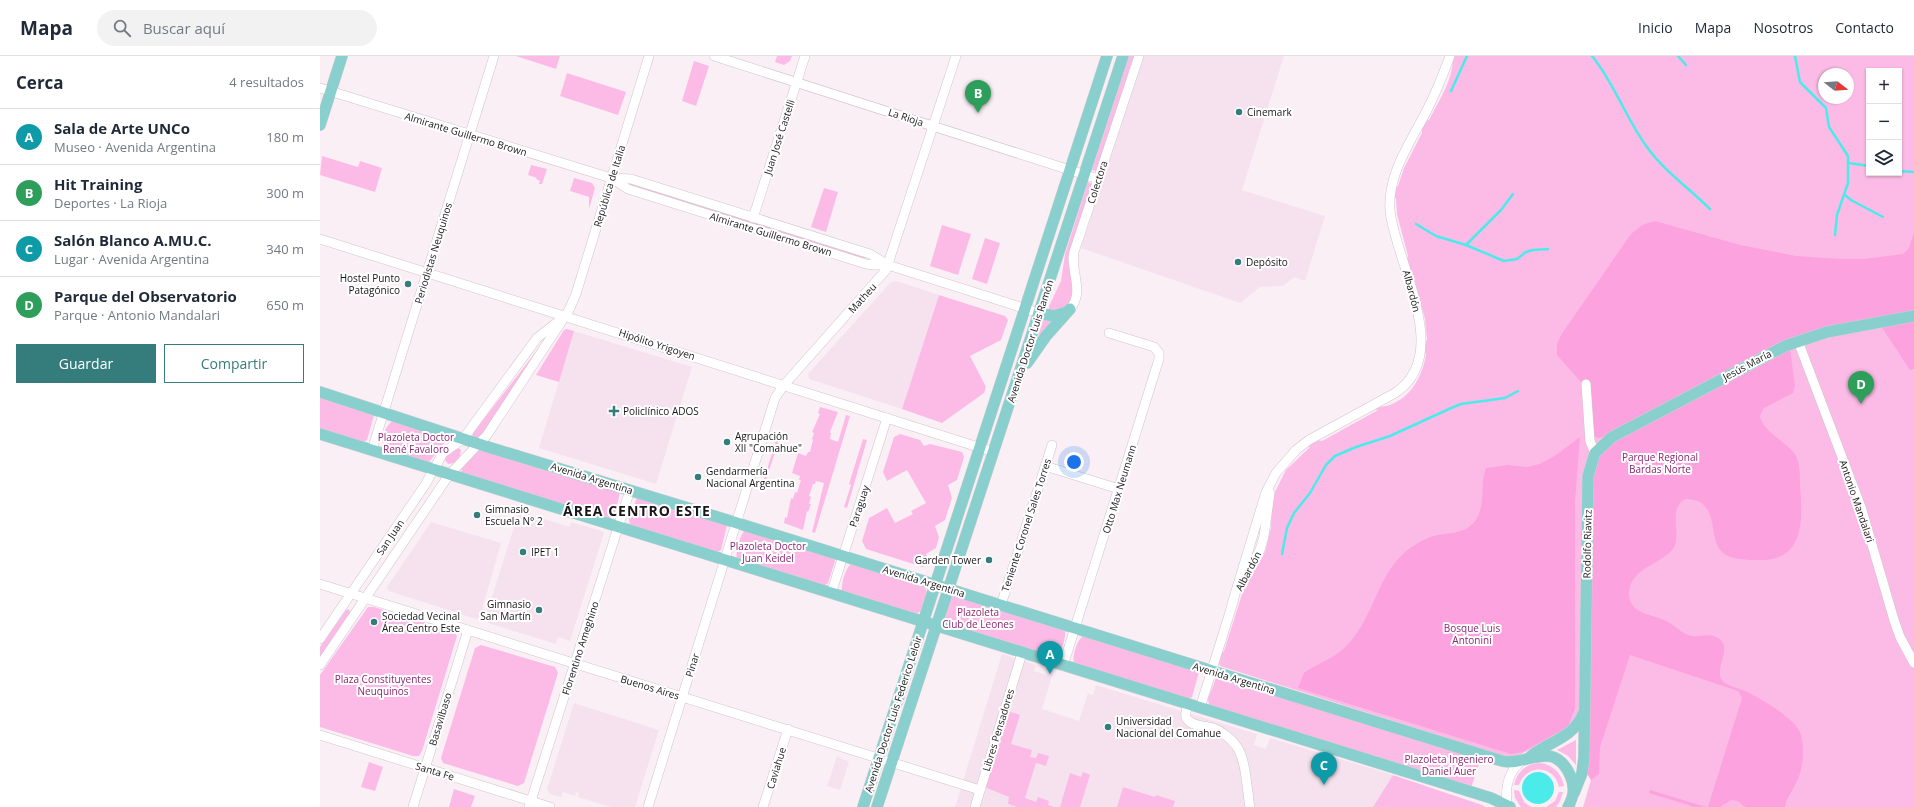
<!DOCTYPE html>
<html lang="es">
<head>
<meta charset="utf-8">
<style>
  body { margin:0; font-family:"Open Sans",sans-serif; background:#f2f2f3; color:#1f2937 }
  .controls { position:absolute; right:12px; top:12px; display:grid; overflow:hidden; border-radius:0px; box-shadow:0 1px 3px #0004 }
  .controls button { width:36px; height:36px; display:grid; place-items:center; padding:0; border:0; border-bottom:1px solid #e0e1e3; background:#fff; color:#1f2937; font:20px sans-serif }
  .compass { position:absolute; left:1498px; top:12px; width:36px; height:36px; border-radius:50%; background:#fff; box-shadow:0 1px 3px #0004; rotate:107deg }
  .you { position:absolute; left:754px; top:406px; width:14px; height:14px; margin:-10px; border:3px solid #fff; border-radius:50%; background:#1a73e8; box-shadow:0 0 0 6px #1a73e833 }
  .badge { display:grid; place-items:center; width:26px; height:26px; border-radius:50%; background:#347d7c; color:#fff; font-size:13px; font-weight:700 }
  .pin { position:absolute; translate:-50% -33px; filter:drop-shadow(0 1px 2px #0008) }
  .pin::after { content:''; position:absolute; top:21px; width:14px; height:12px; background:inherit; clip-path:polygon(0 0,100% 0,50% 100%) }
  .list { margin:0; padding:0; list-style:none }
  h2 { display:flex; justify-content:space-between; align-items:center; height:52px; margin:0; padding:0 16px; font-size:17px }
  h2 small { font-size:13px; font-weight:400; color:#747a83 }
  .list li { display:grid; grid-template-columns:26px 1fr auto; gap:12px; align-items:center; box-sizing:border-box; height:56px; padding:0 16px; border-top:1px solid #e0e1e3 }
  .list b { display:block; font-size:15px; white-space:nowrap }
  .list p { margin:0; font-size:13px; white-space:nowrap; color:#747a83 }
  .list em { font-size:13px; font-style:normal; color:#747a83 }
  .actions { display:flex; gap:8px; padding:12px 16px }
  .actions a { flex:1; padding:9px 0; border:1px solid #347d7c; border-radius:0px; text-align:center; font-size:14px; color:#347d7c }
  .actions .main { background:#347d7c; color:#fff }
  .icon { flex:none; width:22px; height:22px; fill:none; stroke:currentColor; stroke-width:2; stroke-linecap:round; stroke-linejoin:round }
  .map { position:relative; flex:none; width:1594px; height:751px; overflow:hidden }
  header { display:flex; align-items:center; gap:24px; box-sizing:border-box; height:56px; padding:0 20px; background:#fff; border-bottom:1px solid #e0e1e3 }
  header strong { font-size:19px }
  nav { display:flex; gap:22px; margin-inline-start:auto; font-size:14px }
  .search { width:280px; height:36px; background:#f2f2f3; display:flex; align-items:center; gap:10px; box-sizing:border-box; padding:0 14px; border-radius:22px; color:#747a83; font-size:15px }
  main { display:flex }
  aside { flex:1; background:#fff }
  .map>svg:first-child { display:block }
  .built { fill:#f5e2ee }
  .green { fill:#fcbbe6; fill-rule:evenodd }
  .forest { fill:#fba2df }
  .water { fill:#4bebea }
  .lines { fill:none; stroke-linecap:round; stroke-linejoin:round }
  .stream { stroke:#4bebea; stroke-width:2.5 }
  .minor-casing { stroke:#d0c4cb; stroke-width:10 }
  .major-casing { stroke:#d1d0d1; stroke-width:12 }
  .minor { stroke:#fff; stroke-width:9 }
  .major { stroke:#89cfce; stroke-width:11 }
  .poi-dot { fill:#347d7c; stroke:#fff; stroke-width:1.5 }
  .labels { text-anchor:middle; dominant-baseline:central; stroke-width:4; stroke-linejoin:round; paint-order:stroke }
  .poi-label { font-size:10px; fill:#181517; stroke:#fff; text-anchor:start }
  .street-label { font-size:10px; fill:#181517; stroke:#fff }
  .park-label { font-size:10px; fill:#8c2774; stroke:#fff }
  .district-label { font-size:14px; font-weight:bold; letter-spacing:1px; fill:#181517; stroke:#fff }
</style>
</head>
<body>
<header>
<strong>Mapa</strong>
<div class="search"><svg class="icon" aria-label="search" viewBox="0 0 24 24"><circle cx="10" cy="10" r="6"/><path d="M15 15l6 6"/></svg>Buscar aquí</div>
<nav><a>Inicio</a><a>Mapa</a><a>Nosotros</a><a>Contacto</a></nav>
</header>
<main>
<aside>
<h2>Cerca<small>4 resultados</small></h2>
<ul class="list">
<li><span class="badge" style="background:#0f9aa8">A</span><div><b>Sala de Arte UNCo</b><p>Museo · Avenida Argentina</p></div><em>180 m</em></li>
<li><span class="badge" style="background:#2e9e5b">B</span><div><b>Hit Training</b><p>Deportes · La Rioja</p></div><em>300 m</em></li>
<li><span class="badge" style="background:#0f9aa8">C</span><div><b>Salón Blanco A.MU.C.</b><p>Lugar · Avenida Argentina</p></div><em>340 m</em></li>
<li><span class="badge" style="background:#2e9e5b">D</span><div><b>Parque del Observatorio</b><p>Parque · Antonio Mandalari</p></div><em>650 m</em></li>
</ul>
<div class="actions"><a class="main">Guardar</a><a>Compartir</a></div>
</aside>
<div class="map">
<svg width="1594" height="751" viewBox="0 0 1594 751">
  <rect width="100%" height="100%" fill="#fbeff6"/>
  <g class="built">
    <polygon points="823,0 964,0 922,134 1005,160 985,225 974,221 963,230 940,231 920,247 761,192"/>
    <polygon points="577,225 619,239 582,353 489,323 488,318 571,226"/>
    <polygon points="254,275 372,311 336,428 219,392"/>
    <polygon points="199,455 250,471 251,466 282,475 284,477 250,585 238,581 236,588 168,567 165,563"/>
    <polygon points="111,466 181,487 160,561 156,563 69,535 67,531"/>
    <polygon points="682,598 716,609 714,615 727,619 728,615 733,617 722,653 759,665 768,637 773,639 776,629 937,678 934,689 946,693 950,682 1073,719 1053,751 635,751"/>
    <polygon points="254,647 339,674 315,751 290,751 258,741 259,737 256,736 255,740 243,736 241,741 230,738 227,733"/>
    <polygon points="517,700 529,706 520,734 507,730"/>
  </g>
  <g class="green">
    <polygon points="196,0 240,0 236,13"/>
    <polygon points="457,0 472,0 470,5 464,9 455,6"/>
    <polygon points="809,0 814,0 776,115 772,114"/>
    <path d="M1133 0H1594V751H1263L1271 724 1267 717 1259 658 1247 675 1197 700 1187 701 900 610C897 605 900 599 904 595L924 532 945 496 951 472 952 442 966 414 989 392 990 388 997 384 1002 385 1058 354 1054 353C1059 351 1061 351 1066 350 1090 344 1103 320 1106 298L1104 295V287L1107 284 1105 263 1092 215 1088 213 1086 205 1088 200 1077 158 1076 143 1074 140 1075 133 1078 130 1084 112 1102 77V72L1105 65 1109 64C1117 48 1129 30 1132 12 1133 8 1132 5 1133 0ZM1549 15H1579V117H1549ZM1504 18H1528V42H1504Z"/>
    <polygon points="374,5 389,10 376,50 362,45"/>
    <polygon points="247,17 306,36 298,59 240,40"/>
    <polygon points="2,100 38,111 40,105 62,112 55,136 0,119"/>
    <polygon points="211,109 227,113 222,128 219,128 220,125 216,123 217,122 208,119"/>
    <polygon points="254,122 272,127 275,132 269,153 269,141 250,135"/>
    <path d="M768 126 772 128 748 201C748 215 759 238 748 249 745 252 740 254 737 256L729 254V250L741 225 745 198Z"/>
    <polygon points="309,127 546,201 546,202 544,203 309,130"/>
    <polygon points="504,132 518,136 506,176 491,171"/>
    <polygon points="622,169 651,178 638,219 610,210"/>
    <polygon points="665,182 680,187 667,228 652,223"/>
    <polygon points="619,239 685,260 688,264 681,284 650,300 666,331 664,337 622,367 582,353"/>
    <polygon points="724,261 738,263 715,290"/>
    <polygon points="247,273 254,275 239,326 216,319 244,274"/>
    <polygon points="225,284 159,383 153,381 153,377"/>
    <polygon points="0,340 54,359 47,384 43,386 0,374"/>
    <polygon points="500,351 518,356 510,376 511,377 510,383 518,386 526,359 530,360 495,477 492,476 504,427 496,425 495,428 493,428 489,440 491,441 489,448 491,448 488,456 487,455 483,474 464,467 465,461 467,462 471,442 473,443 475,436 477,437 481,424 479,424 480,420 472,417 478,397 486,400 488,396 490,396 493,384 492,383 494,377 492,376 500,358 498,357"/>
    <path d="M73 365 126 382V385L109 406 64 392C60 385 65 369 73 365Z"/>
    <polygon points="458,378 461,378 446,424 444,423"/>
    <polygon points="580,378 600,384 604,390 610,388 642,396 644,401 637,424 628,429 632,442 625,464 615,470 619,481 616,492 606,498 609,507 603,511 546,493 542,485 549,462 567,452 575,467 593,458 591,455 606,447 587,414 567,425 563,416 574,381"/>
    <polygon points="543,383 547,384 527,452 524,451 531,429 529,428"/>
    <polygon points="137,391 141,394 140,400 134,407 128,408 125,404 126,400"/>
    <polygon points="158,393 300,436 295,459 289,463 141,417 142,412"/>
    <polygon points="317,441 407,469 401,494 398,496 310,469 309,464"/>
    <path d="M425 474 514 502 515 505 508 527 504 530 417 502C415 495 420 479 425 474Z"/>
    <path d="M532 507 605 530 607 536 601 555 596 558 522 535C521 528 525 512 532 507Z"/>
    <path d="M632 538 745 574C746 581 742 597 735 601L624 567Z"/>
    <polygon points="48,551 54,551 133,575 137,580 102,695 99,700 93,700 0,671 0,619"/>
    <polygon points="29,553 30,557 0,601 0,591 26,554"/>
    <path d="M763 580 879 616 872 641 867 643 754 608C752 600 757 584 763 580Z"/>
    <polygon points="161,589 235,611 238,617 204,727 198,730 123,707 121,702 155,592"/>
    <polygon points="896,622 1161,702 1151,732 889,649 888,643"/>
    <polygon points="688,655 700,659 691,688 712,694 710,701 716,702 718,697 729,700 726,710 716,707 705,742 716,746 718,741 729,745 728,749 734,751 697,751 688,748 689,741 667,732 666,729"/>
    <polygon points="1256,684 1256,709 1248,700 1237,694"/>
    <polygon points="49,706 63,711 55,735 41,731"/>
    <path d="M1221 707C1233 709 1242 718 1244 730L1239 731C1234 708 1206 708 1199 729H1194C1197 715 1207 707 1221 707Z"/>
    <polygon points="763,716 770,719 760,751 740,751 750,717 761,721"/>
    <polygon points="1073,719 1162,749 1165,751 1053,751"/>
    <polygon points="803,731 835,741 836,739 855,745 853,751 797,751"/>
    <polygon points="134,733 155,740 151,751 129,751"/>
    <polygon points="1194,734 1199,735 1204,746 1211,751 1201,751 1195,742"/>
    <polygon points="1239,736 1243,736 1240,745 1236,751 1226,751 1235,745"/>
  </g>
  <g class="forest">
    <polygon points="1335,165 1420,189 1476,200 1521,203 1544,203 1583,198 1589,192 1594,176 1594,256 1482,280 1283,381 1278,382 1274,380 1261,326 1237,299 1237,288 1241,279 1311,178 1322,169"/>
    <polygon points="1594,264 1594,313 1590,314 1561,270"/>
    <path d="M1470 293 1475 330 1473 337 1444 352 1440 360C1442 376 1468 386 1476 400 1480 408 1480 419 1480 427 1481 451 1487 489 1459 501 1449 505 1440 504 1430 504 1422 503 1413 503 1406 499 1384 486 1404 444 1366 443 1346 452 1363 479 1353 493 1340 509 1311 512 1309 536 1308 558 1331 558 1346 565 1355 569 1362 578 1372 580 1380 581 1389 577 1396 581 1417 591 1389 615 1405 627 1411 631 1419 632 1425 635 1440 642 1477 663 1481 679 1485 694 1483 716 1475 729 1471 737 1466 743 1465 751H1425L1418 745 1411 744 1400 751H1388L1422 642 1418 635 1310 599 1280 691 1279 718 1271 724 1267 717 1273 417 1281 398 1289 388Z"/>
    <path d="M1260 381 1255 445V652L1248 671 1202 696 1191 698 978 632 984 617C1001 605 1017 602 1031 585 1053 559 1058 522 1082 499 1089 492 1099 486 1108 482 1124 475 1143 481 1155 465 1167 448 1159 429 1166 412L1188 409 1207 411 1220 408 1236 399Z"/>
    <polygon points="1330,734 1386,751 1375,751 1329,737"/>
  </g>
  <circle class="water" cx="1218" cy="732" r="16"/>
  <g class="lines">
    <g class="stream">
      <path d="M1272 0C1295 28 1306 63 1327 91 1344 115 1369 132 1390 153"/>
      <polyline points="1358,0 1366,9"/>
      <polyline points="1475,0 1480,26 1506,52 1509,71 1528,100 1528,127 1517,159 1515,179"/>
      <polyline points="1131,35 1147,0"/>
      <polyline points="1529,107 1549,110"/>
      <polyline points="1579,115 1594,116"/>
      <polyline points="1525,139 1531,144 1563,161"/>
      <polyline points="1096,168 1116,180 1146,189 1184,205 1197,203 1206,196 1213,194 1228,193"/>
      <polyline points="1146,189 1181,154 1193,138"/>
      <polyline points="962,498 967,472 974,457 990,437 1006,409 1015,400 1036,391 1070,380 1129,353 1141,348 1185,342 1198,335"/>
    </g>
    <defs>
      <g id="minor">
        <polyline points="394,0 778,123"/>
        <polyline points="0,32 291,122 308,133 546,208 554,209 568,209"/>
        <polyline points="291,122 311,123 550,198 568,209 719,257"/>
        <polyline points="433,162 485,0"/>
        <polyline points="0,183 674,396"/>
        <path d="M750 253C765 236 750 215 754 196L819 0"/>
        <polyline points="1478,285 1541,451 1574,564 1580,581 1594,607"/>
        <polyline points="1266,328 1270,385 1275,397"/>
        <polyline points="52,394 174,0"/>
        <polyline points="725,410 799,433"/>
        <polyline points="0,528 660,734"/>
        <polyline points="920,528 940,494 944,480 950,437"/>
        <polyline points="511,538 567,362"/>
        <path d="M912 548 946 436 956 417 976 394 989 384 1075 337C1134 299 1075 205 1070 155 1067 115 1094 82 1110 48 1118 32 1124 16 1130 0"/>
        <polyline points="681,549 732,389"/>
        <polyline points="0,583 105,429 123,397 143,383 217,282 240,264"/>
        <polyline points="0,609 129,419 167,379 249,254 256,238 329,0"/>
        <polyline points="743,610 839,303 839,297 834,291 789,277"/>
        <path d="M868 648C867 653 864 659 867 663 872 671 885 669 893 672 901 675 912 683 917 691 926 703 927 735 930 751"/>
        <polyline points="880,652 914,543"/>
        <polyline points="0,679 230,751"/>
        <path d="M1187 748C1185 730 1188 715 1203 704"/>
        <polyline points="93,751 148,574"/>
        <polyline points="209,751 310,434"/>
        <polyline points="328,751 455,342 464,329 566,214 636,0"/>
        <polyline points="443,751 468,673"/>
        <polyline points="655,751 702,597"/>
      </g>
      <g id="major">
        <polyline points="0,69 22,0"/>
        <polyline points="719,257 734,260 747,256"/>
        <polyline points="707,307 726,280 750,253"/>
        <path d="M0 336 168 391 417 467 1182 705C1206 711 1233 682 1250 719 1255 729 1254 741 1248 751"/>
        <polyline points="0,378 1171,742 1190,751"/>
        <path d="M1211 700C1230 685 1253 682 1263 658"/>
        <polyline points="1254,737 1262,717 1264,701 1268,420 1275,397 1292,381 1465,290 1507,276 1594,260"/>
        <polyline points="543,751 787,0"/>
        <polyline points="557,751 803,0"/>
      </g>
    </defs>
    <use href="#minor" class="minor-casing"/>
    <use href="#major" class="major-casing"/>
    <use href="#minor" class="minor"/>
    <use href="#major" class="major"/>
  </g>
  <g class="poi-dot">
    <circle cx="919" cy="56" r="4"/>
    <circle cx="918" cy="206" r="4"/>
    <circle cx="88" cy="228" r="4"/>
    <path d="M292 349h4v4h4v4h-4v4h-4v-4h-4v-4h4z"/>
    <circle cx="407" cy="386" r="4"/>
    <circle cx="378" cy="421" r="4"/>
    <circle cx="157" cy="459" r="4"/>
    <circle cx="203" cy="496" r="4"/>
    <circle cx="669" cy="504" r="4"/>
    <circle cx="219" cy="554" r="4"/>
    <circle cx="54" cy="566" r="4"/>
    <circle cx="788" cy="671" r="4"/>
  </g>
  <g class="labels">
    <g class="poi-label">
      <text x="927" y="56">Cinemark</text>
      <text x="926" y="206">Depósito</text>
      <text x="80" y="222" text-anchor="end">Hostel Punto<tspan x="80" dy="12">Patagónico</tspan></text>
      <text x="303" y="355">Policlínico ADOS</text>
      <text x="415" y="380">Agrupación<tspan x="415" dy="12">XII "Comahue"</tspan></text>
      <text x="386" y="415">Gendarmería<tspan x="386" dy="12">Nacional Argentina</tspan></text>
      <text x="165" y="453">Gimnasio<tspan x="165" dy="12">Escuela N° 2</tspan></text>
      <text x="211" y="496">IPET 1</text>
      <text x="661" y="504" text-anchor="end">Garden Tower</text>
      <text x="211" y="548" text-anchor="end">Gimnasio<tspan x="211" dy="12">San Martín</tspan></text>
      <text x="62" y="560">Sociedad Vecinal<tspan x="62" dy="12">Área Centro Este</tspan></text>
      <text x="796" y="665">Universidad<tspan x="796" dy="12">Nacional del Comahue</tspan></text>
    </g>
    <g class="street-label">
      <text transform="translate(586 61) rotate(18)">La Rioja</text>
      <text transform="translate(146 78) rotate(17)">Almirante Guillermo Brown</text>
      <text transform="translate(459 81) rotate(-72)">Juan José Castelli</text>
      <text transform="translate(777 126) rotate(-72)">Colectora</text>
      <text transform="translate(289 130) rotate(-73)">República de Italia</text>
      <text transform="translate(451 178) rotate(17)">Almirante Guillermo Brown</text>
      <text transform="translate(113 197) rotate(-73)">Periodistas Neuquinos</text>
      <text transform="translate(1092 235) rotate(75)">Albardón</text>
      <text transform="translate(542 242) rotate(-48)">Matheu</text>
      <text transform="translate(710 285) rotate(-72)">Avenida Doctor Luis Ramón</text>
      <text transform="translate(337 288) rotate(18)">Hipólito Yrigoyen</text>
      <text transform="translate(1427 309) rotate(-28)">Jesús María</text>
      <text transform="translate(272 422) rotate(17)">Avenida Argentina</text>
      <text transform="translate(799 433) rotate(-73)">Otto Max Neumann</text>
      <text transform="translate(1537 445) rotate(71)">Antonio Mandalari</text>
      <text transform="translate(539 450) rotate(-72)">Paraguay</text>
      <text transform="translate(706 469) rotate(-72)">Teniente Coronel Sales Torres</text>
      <text transform="translate(70 481) rotate(-56)">San Juan</text>
      <text transform="translate(1267 488) rotate(-89)">Rodolfo Riavitz</text>
      <text transform="translate(928 515) rotate(-62)">Albardón</text>
      <text transform="translate(604 525) rotate(17)">Avenida Argentina</text>
      <text transform="translate(260 592) rotate(-72)">Florentino Ameghino</text>
      <text transform="translate(372 609) rotate(-73)">Pinar</text>
      <text transform="translate(914 622) rotate(17)">Avenida Argentina</text>
      <text transform="translate(330 631) rotate(17)">Buenos Aires</text>
      <text transform="translate(573 658) rotate(-72)">Avenida Doctor Luis Federico Leloir</text>
      <text transform="translate(120 663) rotate(-73)">Basavilbaso</text>
      <text transform="translate(678 674) rotate(-73)">Libres Pensadores</text>
      <text transform="translate(456 712) rotate(-73)">Caviahue</text>
      <text transform="translate(115 715) rotate(17)">Santa Fe</text>
    </g>
    <g class="park-label">
      <text x="96" y="381">Plazoleta Doctor<tspan x="96" dy="12">René Favaloro</tspan></text>
      <text x="1340" y="401">Parque Regional<tspan x="1340" dy="12">Bardas Norte</tspan></text>
      <text x="448" y="490">Plazoleta Doctor<tspan x="448" dy="12">Juan Keidel</tspan></text>
      <text x="658" y="556">Plazoleta<tspan x="658" dy="12">Club de Leones</tspan></text>
      <text x="1152" y="572">Bosque Luis<tspan x="1152" dy="12">Antonini</tspan></text>
      <text x="63" y="623">Plaza Constituyentes<tspan x="63" dy="12">Neuquinos</tspan></text>
      <text x="1129" y="703">Plazoleta Ingeniero<tspan x="1129" dy="12">Daniel Auer</tspan></text>
    </g>
    <g class="district-label">
      <text x="317" y="454">ÁREA CENTRO ESTE</text>
    </g>
  </g>
</svg>
<div class="controls">
<button>+</button>
<button>−</button>
<button><svg class="icon" aria-label="layers" viewBox="0 0 24 24"><path d="M12 4l9 5-9 5-9-5zM3 14l9 5 9-5"/></svg></button>
</div>
<svg class="compass" viewBox="-18 -18 36 36"><path d="M0-13l5 13h-10z" fill="#e53935"/><path d="M0 13l5-13h-10z" fill="#747a83"/></svg>
<div class="you"></div>
<div class="pin badge" style="left:730px;top:618px;background:#0f9aa8">A</div>
<div class="pin badge" style="left:658px;top:57px;background:#2e9e5b">B</div>
<div class="pin badge" style="left:1004px;top:729px;background:#0f9aa8">C</div>
<div class="pin badge" style="left:1541px;top:348px;background:#2e9e5b">D</div>
</div>
</main>
</body>
</html>
